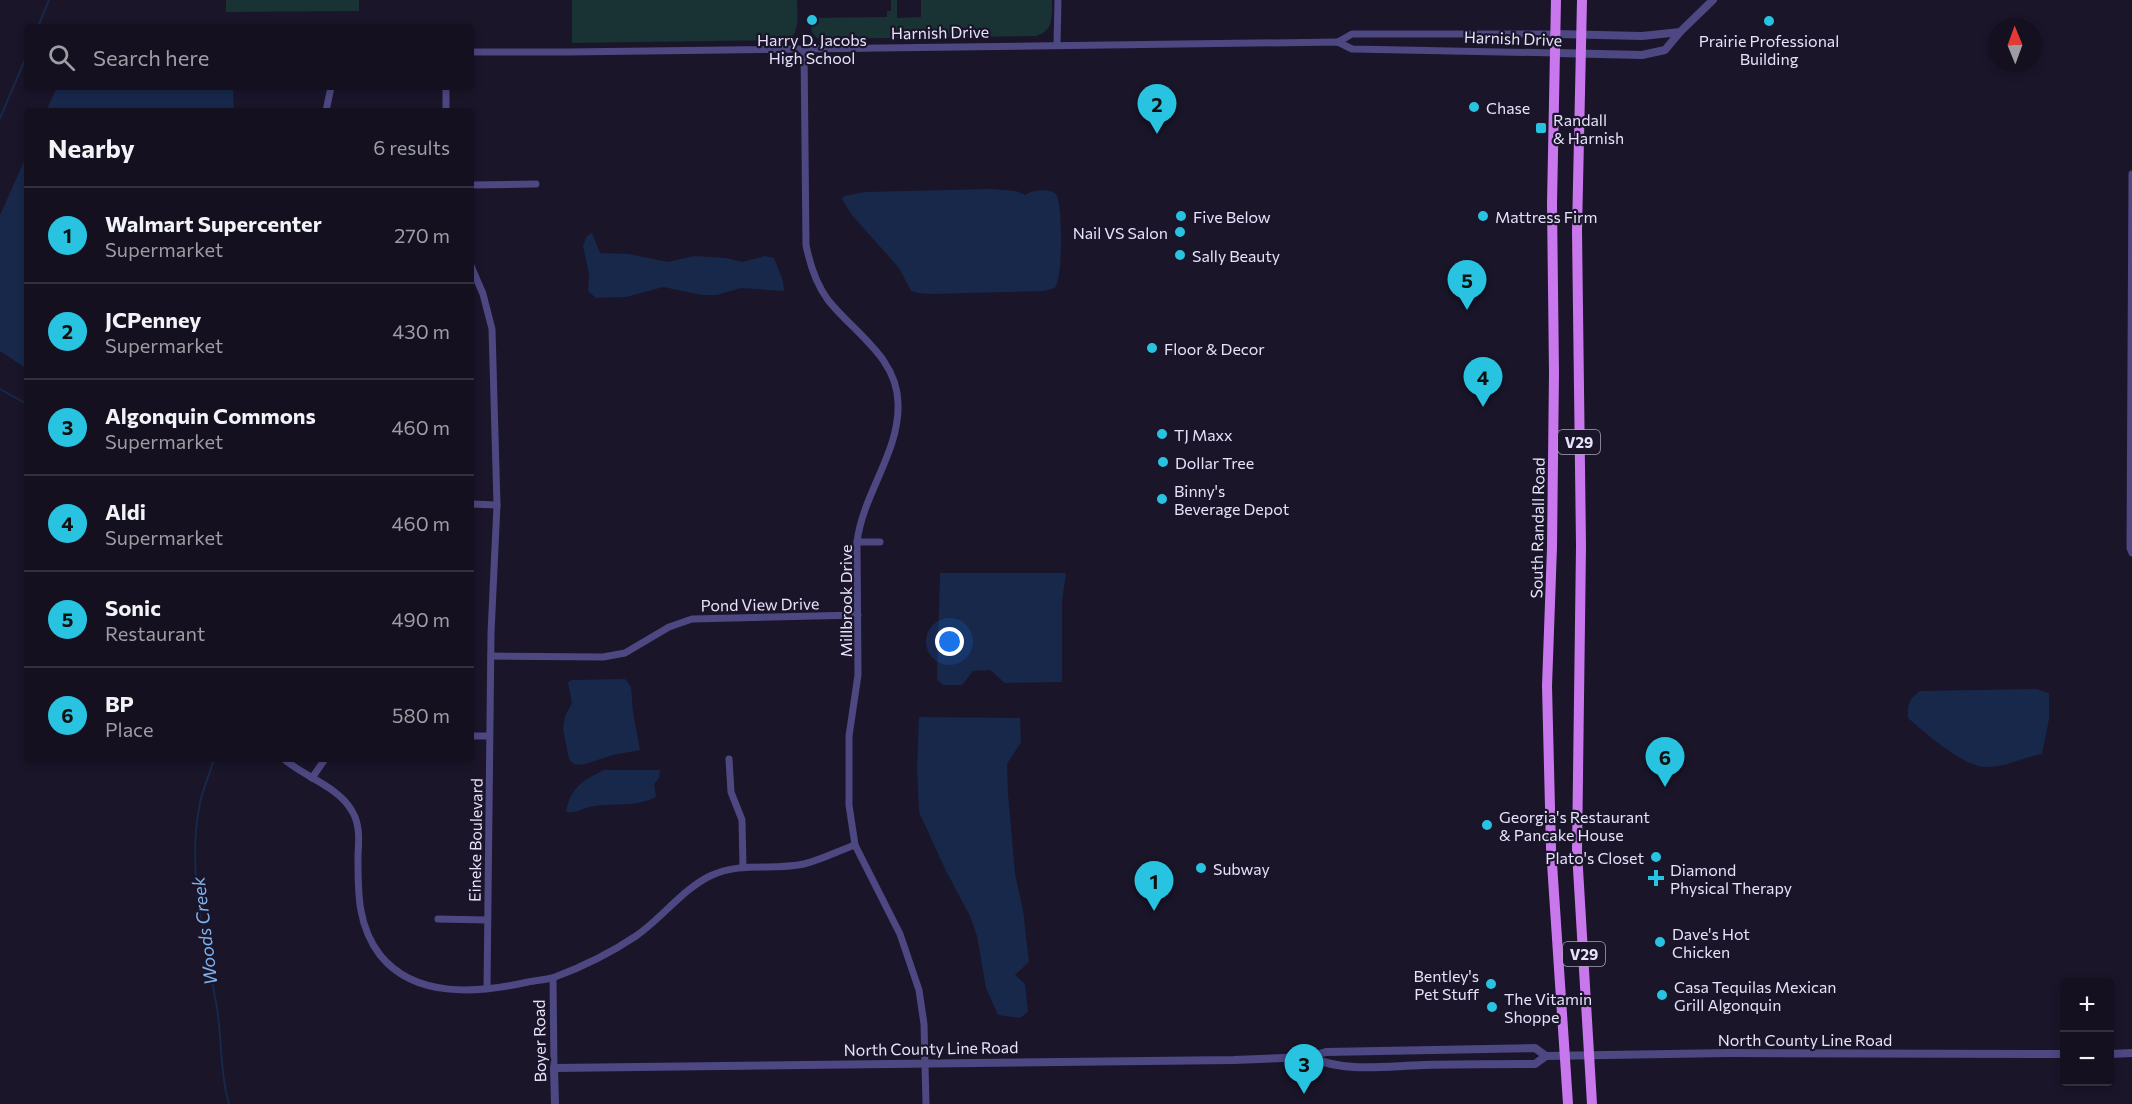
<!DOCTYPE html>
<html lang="en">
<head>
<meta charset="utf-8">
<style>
  body { margin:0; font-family:Commissioner,sans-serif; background:#1d1928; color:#f1f3f6 }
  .controls { position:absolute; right:18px; bottom:18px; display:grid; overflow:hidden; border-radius:6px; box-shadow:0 3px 9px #0003 }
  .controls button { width:54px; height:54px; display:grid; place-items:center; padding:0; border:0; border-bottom:2px solid #33303d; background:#14101f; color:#f1f3f6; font:30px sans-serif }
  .compass { position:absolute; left:1988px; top:18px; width:54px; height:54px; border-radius:50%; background:#14101f; box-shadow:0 3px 9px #0003; rotate:359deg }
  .you { position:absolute; left:950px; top:642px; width:21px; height:21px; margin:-15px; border:4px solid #fff; border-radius:50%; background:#1a73e8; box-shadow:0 0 0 9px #1a73e833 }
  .badge { display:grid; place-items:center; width:39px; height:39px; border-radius:50%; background:#28c3e1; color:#111; font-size:20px; font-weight:700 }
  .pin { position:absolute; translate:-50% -50px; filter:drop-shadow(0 2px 3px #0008) }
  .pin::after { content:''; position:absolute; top:32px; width:21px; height:18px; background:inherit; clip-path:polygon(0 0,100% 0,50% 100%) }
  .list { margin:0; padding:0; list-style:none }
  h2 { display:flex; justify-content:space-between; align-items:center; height:78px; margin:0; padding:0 24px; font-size:26px }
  h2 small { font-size:20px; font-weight:400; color:#9d9da4 }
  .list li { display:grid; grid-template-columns:39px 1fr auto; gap:18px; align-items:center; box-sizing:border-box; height:96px; padding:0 24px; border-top:2px solid #33303d }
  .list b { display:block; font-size:22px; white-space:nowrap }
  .list p { margin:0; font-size:20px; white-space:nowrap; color:#9d9da4 }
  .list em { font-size:20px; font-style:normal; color:#9d9da4 }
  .icon { flex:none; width:33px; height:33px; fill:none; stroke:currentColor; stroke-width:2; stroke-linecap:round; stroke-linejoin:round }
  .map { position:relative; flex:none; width:2132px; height:1104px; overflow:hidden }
  .search { position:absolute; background:#14101f; box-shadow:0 3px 9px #0003; left:24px; top:24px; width:450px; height:66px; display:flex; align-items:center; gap:15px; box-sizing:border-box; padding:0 21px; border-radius:6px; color:#9d9da4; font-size:22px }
  .panel { position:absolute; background:#14101f; box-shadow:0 3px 9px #0003; left:24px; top:108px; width:450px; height:654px; border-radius:6px }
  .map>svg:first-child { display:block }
  .green { fill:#193233 }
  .water { fill:#17284b }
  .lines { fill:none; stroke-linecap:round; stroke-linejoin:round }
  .stream { stroke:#17284b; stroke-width:2 }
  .minor { stroke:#4d4782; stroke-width:7 }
  .tertiary { stroke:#4d4782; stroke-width:8 }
  .primary { stroke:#c878ec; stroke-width:10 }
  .poi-dot { fill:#28c3e1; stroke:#1a1529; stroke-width:2 }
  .labels { text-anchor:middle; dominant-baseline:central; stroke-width:4.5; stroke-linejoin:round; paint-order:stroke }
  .shield { fill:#1a1529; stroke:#a9a4bc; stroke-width:1.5 }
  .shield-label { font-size:15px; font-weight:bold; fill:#e6e2fb }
  .street-label { font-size:16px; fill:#e6e2fb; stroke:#1a1529 }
  .poi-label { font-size:16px; fill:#e6e2fb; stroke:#1a1529; text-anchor:start }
  .water-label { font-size:18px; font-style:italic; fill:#7eb2ed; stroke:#1a1529 }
</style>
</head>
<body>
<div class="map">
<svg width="2132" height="1104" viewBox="0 0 2132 1104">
  <rect width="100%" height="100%" fill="#1a1529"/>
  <g class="green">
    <polygon points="226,0 359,0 359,11 226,12"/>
    <path d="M572 0H797C797 14 801 31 788 40L572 43Z"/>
    <path d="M891 0H897V18L921 17V0H1052C1052 16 1054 31 1036 36L821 39C810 36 811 28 811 18L887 17V11H891Z"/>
  </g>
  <g class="water">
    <polygon points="57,87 233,87 234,111 46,111"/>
    <polygon points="27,155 27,369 0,351 0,215"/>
    <path d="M990 189 1016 191 1025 195C1033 190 1048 188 1056 194 1063 206 1063 276 1055 288L1044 291 930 294 918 293 911 291 899 268 851 214 842 199 844 196 865 192Z"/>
    <polygon points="592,233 600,253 629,254 668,262 694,256 726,258 742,262 765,256 774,258 783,281 784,291 741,288 717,295 702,295 663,287 626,297 596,298 588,291 589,274 583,246 587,236"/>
    <polygon points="940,573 1066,573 1062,601 1062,682 1005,683 990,670 973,671 962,685 943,685 937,679"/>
    <polygon points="625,679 631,687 633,712 640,750 613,755 582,765 574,764 569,759 563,729 565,716 572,703 568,682 572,680"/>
    <path d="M2036 689 2049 693V719L2042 754C2024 757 2006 767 1987 767 1965 768 1925 733 1908 718 1907 705 1909 699 1920 691Z"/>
    <polygon points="919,717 1020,718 1021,742 1007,764 1008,793 1015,874 1023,910 1029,962 1015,975 1025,984 1028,1012 1020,1018 998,1015 986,988 977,936 970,916 946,871 919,812 917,768"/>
    <path d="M604 770H660L659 778 654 784 656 797C635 808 611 802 589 807 580 809 576 814 566 812 570 788 583 780 604 770Z"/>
  </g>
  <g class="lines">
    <g class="stream">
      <polyline points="38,27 49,0"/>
      <polyline points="0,118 27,55"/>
      <polyline points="0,389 27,404"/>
      <path d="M214 759C210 774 203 788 200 803 186 871 205 941 217 1008 222 1040 220 1073 229 1104"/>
    </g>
    <g class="minor">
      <polyline points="1338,42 1352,34 1556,34"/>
      <polyline points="1057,45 1058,0"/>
      <path d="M804 48 806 245C810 265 816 284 828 300 854 333 897 357 898 403 900 452 863 493 857 542L858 675 849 736V805L855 845 900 934 919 990 924 1024 926 1104"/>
      <polyline points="471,52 568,52 1338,42 1352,49 1556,53"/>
      <polyline points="446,87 446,111"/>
      <polyline points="326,111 331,87"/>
      <polyline points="2132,174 2130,548 2132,553"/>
      <polyline points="471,185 536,184"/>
      <polyline points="471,266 483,294 492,329 497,505 491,633 487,988"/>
      <polyline points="471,504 497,505"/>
      <polyline points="857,542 880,542"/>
      <polyline points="491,656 603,657 625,653 669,627 692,619 858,615"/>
      <polyline points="471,736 489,736"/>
      <path d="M284 759C304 777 338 786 352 811 360 824 359 840 358 855 358 891 357 925 380 955 415 999 479 993 528 982 537 980 547 980 555 977 582 967 612 952 636 936 661 919 683 889 710 876 742 861 771 871 804 864 821 860 838 851 855 845"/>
      <polyline points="729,759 731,792 742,820 743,867"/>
      <polyline points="312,778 325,759"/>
      <polyline points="438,919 487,920"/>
      <polyline points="553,978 554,1068"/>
    </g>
    <g class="tertiary">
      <polyline points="1556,34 1642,36 1680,32"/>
      <polyline points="1556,53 1642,55 1665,50 1680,32 1713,0"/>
      <polyline points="2110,1054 2132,1053"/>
      <path d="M1309 1057C1347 1073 1384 1066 1424 1065 1461 1064 1498 1064 1535 1064L1546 1056"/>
      <polyline points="555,1104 554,1068 1234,1060 1309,1057 1326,1052 1535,1048 1546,1056 1729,1053 2064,1054"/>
    </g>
    <g class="primary">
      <polyline points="1556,0 1552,204 1554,373 1552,547 1547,686 1551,848 1568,1104"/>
      <polyline points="1582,0 1577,231 1581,546 1577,852 1592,1104"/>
    </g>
  </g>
  <g class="poi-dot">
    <circle cx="812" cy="20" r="6"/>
    <circle cx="1769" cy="21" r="6"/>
    <circle cx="1474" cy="107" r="6"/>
    <rect x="1535" y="122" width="12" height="12" rx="3"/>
    <circle cx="1181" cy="216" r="6"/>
    <circle cx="1483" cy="216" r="6"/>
    <circle cx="1180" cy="232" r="6"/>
    <circle cx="1180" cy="255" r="6"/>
    <circle cx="1152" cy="348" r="6"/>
    <circle cx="1162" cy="434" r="6"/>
    <circle cx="1163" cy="462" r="6"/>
    <circle cx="1162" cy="499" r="6"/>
    <circle cx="1487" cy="825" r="6"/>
    <circle cx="1656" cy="857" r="6"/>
    <circle cx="1201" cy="868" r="6"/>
    <path d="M1653 869h6v6h6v6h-6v6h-6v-6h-6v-6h6z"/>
    <circle cx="1660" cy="942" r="6"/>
    <circle cx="1491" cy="984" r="6"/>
    <circle cx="1662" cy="995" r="6"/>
    <circle cx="1492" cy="1007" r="6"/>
  </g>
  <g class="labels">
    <g class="shield">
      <rect x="1558" y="430" width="42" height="24" rx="4.5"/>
      <rect x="1563" y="942" width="42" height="24" rx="4.5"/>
    </g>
    <g class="shield-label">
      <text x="1579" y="442">V29</text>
      <text x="1584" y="954">V29</text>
    </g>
    <g class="street-label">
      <text transform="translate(940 32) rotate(-1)">Harnish Drive</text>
      <text transform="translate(1513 38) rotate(2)">Harnish Drive</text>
      <text transform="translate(1537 528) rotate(-89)">South Randall Road</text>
      <text transform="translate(845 601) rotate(-90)">Millbrook Drive</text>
      <text transform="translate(760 604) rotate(-1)">Pond View Drive</text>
      <text transform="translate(475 840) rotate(-89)">Eineke Boulevard</text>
      <text x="1805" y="1039">North County Line Road</text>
      <text transform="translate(539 1041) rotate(-91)">Boyer Road</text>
      <text transform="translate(931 1048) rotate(-1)">North County Line Road</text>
    </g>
    <g class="poi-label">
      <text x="812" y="39" text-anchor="middle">Harry D. Jacobs<tspan x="812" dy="18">High School</tspan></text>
      <text x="1769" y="40" text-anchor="middle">Prairie Professional<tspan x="1769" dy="18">Building</tspan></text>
      <text x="1486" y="107">Chase</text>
      <text x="1553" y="119">Randall<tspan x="1553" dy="18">&amp; Harnish</tspan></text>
      <text x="1193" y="216">Five Below</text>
      <text x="1495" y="216">Mattress Firm</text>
      <text x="1168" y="232" text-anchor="end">Nail VS Salon</text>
      <text x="1192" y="255">Sally Beauty</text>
      <text x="1164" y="348">Floor &amp; Decor</text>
      <text x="1174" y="434">TJ Maxx</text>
      <text x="1175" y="462">Dollar Tree</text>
      <text x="1174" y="490">Binny's<tspan x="1174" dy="18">Beverage Depot</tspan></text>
      <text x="1499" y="816">Georgia's Restaurant<tspan x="1499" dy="18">&amp; Pancake House</tspan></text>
      <text x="1644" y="857" text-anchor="end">Plato's Closet</text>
      <text x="1213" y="868">Subway</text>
      <text x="1670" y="869">Diamond<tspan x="1670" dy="18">Physical Therapy</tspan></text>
      <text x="1672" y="933">Dave's Hot<tspan x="1672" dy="18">Chicken</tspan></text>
      <text x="1479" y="975" text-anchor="end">Bentley's<tspan x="1479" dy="18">Pet Stuff</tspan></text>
      <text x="1674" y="986">Casa Tequilas Mexican<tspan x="1674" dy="18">Grill Algonquin</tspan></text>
      <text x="1504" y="998">The Vitamin<tspan x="1504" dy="18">Shoppe</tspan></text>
    </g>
    <g class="water-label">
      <text transform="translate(204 931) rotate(-97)">Woods Creek</text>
    </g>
  </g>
</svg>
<div class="controls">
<button>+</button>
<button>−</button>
</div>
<svg class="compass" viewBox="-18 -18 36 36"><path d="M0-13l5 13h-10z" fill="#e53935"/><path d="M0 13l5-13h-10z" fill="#9d9da4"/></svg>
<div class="you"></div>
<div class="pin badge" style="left:1154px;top:911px">1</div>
<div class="pin badge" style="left:1157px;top:134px">2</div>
<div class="pin badge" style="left:1304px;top:1094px">3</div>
<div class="pin badge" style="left:1483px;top:407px">4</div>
<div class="pin badge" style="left:1467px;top:310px">5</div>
<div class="pin badge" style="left:1665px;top:787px">6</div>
<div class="search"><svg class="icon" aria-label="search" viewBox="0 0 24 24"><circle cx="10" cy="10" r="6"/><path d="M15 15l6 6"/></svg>Search here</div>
<section class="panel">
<h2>Nearby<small>6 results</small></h2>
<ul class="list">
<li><span class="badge">1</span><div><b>Walmart Supercenter</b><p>Supermarket</p></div><em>270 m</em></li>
<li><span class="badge">2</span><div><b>JCPenney</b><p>Supermarket</p></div><em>430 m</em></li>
<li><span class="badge">3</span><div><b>Algonquin Commons</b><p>Supermarket</p></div><em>460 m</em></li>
<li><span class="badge">4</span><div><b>Aldi</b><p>Supermarket</p></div><em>460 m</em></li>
<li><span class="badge">5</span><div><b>Sonic</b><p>Restaurant</p></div><em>490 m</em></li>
<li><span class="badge">6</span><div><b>BP</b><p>Place</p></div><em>580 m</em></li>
</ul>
</section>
</div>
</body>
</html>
